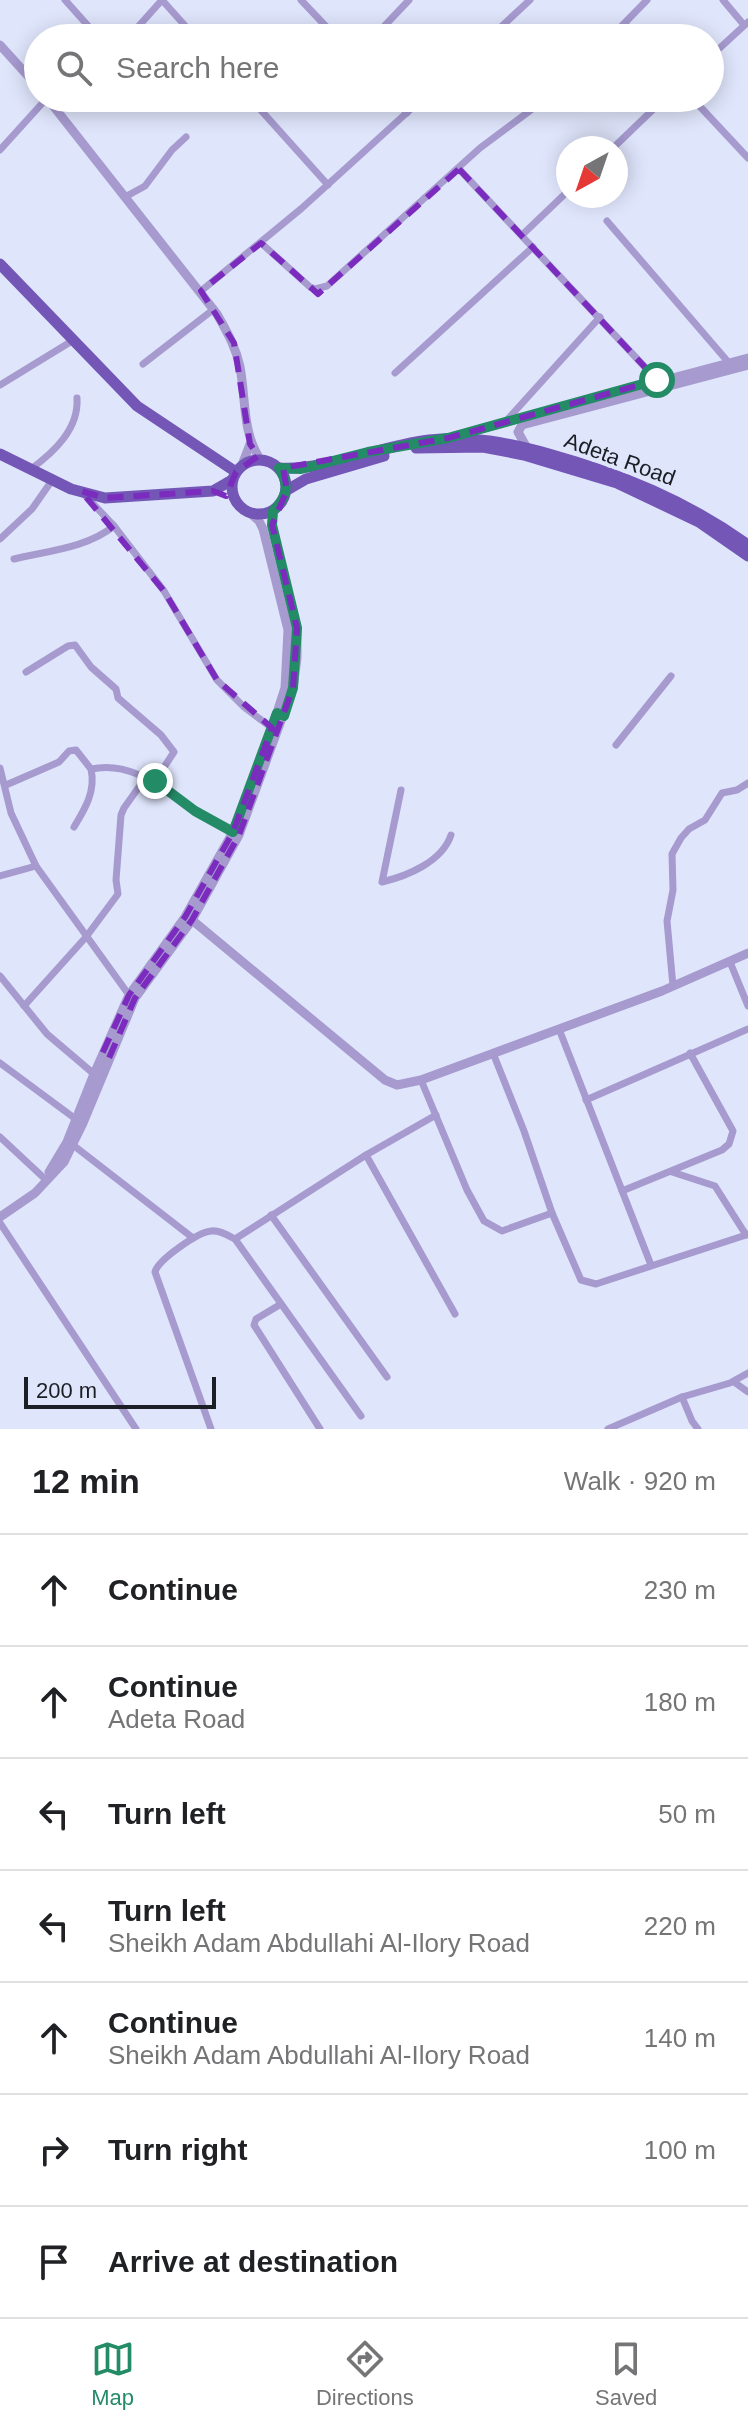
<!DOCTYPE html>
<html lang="en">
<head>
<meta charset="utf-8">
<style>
  body { margin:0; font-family:Arial,sans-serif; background:#f2f2f2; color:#202124 }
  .compass { position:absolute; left:556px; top:136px; width:72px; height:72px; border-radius:50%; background:#fff; box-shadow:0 4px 20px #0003; rotate:220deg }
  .scale { position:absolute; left:24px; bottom:20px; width:192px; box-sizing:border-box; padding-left:8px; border:4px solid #1c1e25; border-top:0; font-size:22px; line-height:28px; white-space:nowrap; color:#1c1e25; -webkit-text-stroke:6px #dfe5fb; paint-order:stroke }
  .stop { position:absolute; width:24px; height:24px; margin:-18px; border:6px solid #248b67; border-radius:50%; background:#fff }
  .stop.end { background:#248b67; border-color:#fff; box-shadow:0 2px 8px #0008 }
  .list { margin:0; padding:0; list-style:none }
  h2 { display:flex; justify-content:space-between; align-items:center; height:104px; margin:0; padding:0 32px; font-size:34px }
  h2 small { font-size:26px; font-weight:400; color:#757577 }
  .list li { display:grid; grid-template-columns:52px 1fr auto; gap:24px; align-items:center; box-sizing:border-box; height:112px; padding:0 32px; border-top:2px solid #e0e0e0 }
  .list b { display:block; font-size:30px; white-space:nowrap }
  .list p { margin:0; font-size:26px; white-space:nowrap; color:#757577 }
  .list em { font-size:26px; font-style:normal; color:#757577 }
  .icon { flex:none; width:44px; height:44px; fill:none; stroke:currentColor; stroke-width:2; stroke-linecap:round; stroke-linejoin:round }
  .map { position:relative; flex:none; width:748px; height:1429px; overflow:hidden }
  .search { position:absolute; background:#fff; box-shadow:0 4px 20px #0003; left:24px; right:24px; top:24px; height:88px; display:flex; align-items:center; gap:20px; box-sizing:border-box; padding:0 28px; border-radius:44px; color:#757577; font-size:30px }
  .sheet { height:888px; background:#fff }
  nav { display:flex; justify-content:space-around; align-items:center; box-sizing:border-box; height:112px; border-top:2px solid #e0e0e0; background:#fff; font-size:22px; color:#757577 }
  nav a { display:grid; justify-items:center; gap:4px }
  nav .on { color:#248b67 }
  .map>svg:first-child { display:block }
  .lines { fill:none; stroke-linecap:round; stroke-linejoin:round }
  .minor { stroke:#a69acf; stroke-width:7 }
  .tertiary { stroke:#a69acf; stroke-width:9 }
  .primary { stroke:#7356b6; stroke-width:11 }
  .route { stroke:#248b67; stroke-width:10 }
  .marked { fill:none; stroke:#7b2cbf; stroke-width:6; stroke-dasharray:16 10; stroke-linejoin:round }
  .labels { text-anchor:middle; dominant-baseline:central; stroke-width:8; stroke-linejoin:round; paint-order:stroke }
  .street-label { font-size:22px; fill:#1c1e25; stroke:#dfe5fb }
</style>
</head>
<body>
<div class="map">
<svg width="748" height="1429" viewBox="0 0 748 1429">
  <rect width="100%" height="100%" fill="#dfe5fb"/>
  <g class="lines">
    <g class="minor">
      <polyline points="65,0 99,38"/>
      <polyline points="301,0 337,38"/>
      <polyline points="723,0 744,25"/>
      <polyline points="625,24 638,38"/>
      <polyline points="128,38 162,0 196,38"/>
      <polyline points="373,38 409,0"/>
      <polyline points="489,38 530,0"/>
      <polyline points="610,38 647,0"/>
      <polyline points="710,57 748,22"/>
      <polyline points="250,98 328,185"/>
      <polyline points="394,98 407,113"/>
      <polyline points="692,98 748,158"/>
      <polyline points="54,106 64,98"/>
      <polyline points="613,148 665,98"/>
      <polyline points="0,150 47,98"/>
      <polyline points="459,169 657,380"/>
      <polyline points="125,197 145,186 172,150 186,137"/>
      <polyline points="607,221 729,363"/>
      <polyline points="522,235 568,191"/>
      <polyline points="261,243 310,287 315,289 327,286 480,148 547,98"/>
      <polyline points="201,291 302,208 423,98"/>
      <polyline points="143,364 214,309"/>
      <polyline points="395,373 533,247"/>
      <polyline points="0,385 72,341"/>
      <polyline points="507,420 600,317"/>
      <path d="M31 469C54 452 79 429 77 398"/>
      <polyline points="82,492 114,526 164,591 217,680 244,707 272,728"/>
      <polyline points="0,539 32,509 53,479"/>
      <path d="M14 559C47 551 87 548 114 526"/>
      <polyline points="26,672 68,646 75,645 91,667 116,689 118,698 161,735 174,752 155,781"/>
      <polyline points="616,745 671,676"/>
      <polyline points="0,768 11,813 36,866 129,995"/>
      <path d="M6 785 59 762 69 751 76 750 91 769C133 760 163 790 194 810 206 819 220 825 233 832"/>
      <path d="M401 790 382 882C407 876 442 862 451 835"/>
      <path d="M74 827C85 809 96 791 91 769"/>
      <polyline points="0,876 36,866"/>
      <polyline points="730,962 748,1006"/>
      <polyline points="0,976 47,1034 94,1074"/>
      <polyline points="673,986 667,921 673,890 672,854 681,838 689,829 705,820 722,793 737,790 748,783"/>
      <polyline points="24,1006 86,937 118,894 116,880 121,815 124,808 146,777"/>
      <polyline points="559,1029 651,1265"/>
      <polyline points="493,1053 524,1131 552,1213 581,1280 596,1284 746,1235"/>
      <polyline points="0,1063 77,1120"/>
      <polyline points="421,1080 467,1190 484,1221 502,1231 552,1213"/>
      <polyline points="586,1100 748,1029"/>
      <polyline points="0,1137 44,1178"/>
      <polyline points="73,1145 193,1238"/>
      <polyline points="366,1155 455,1314"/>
      <polyline points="672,1172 715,1186 746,1235 748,1234"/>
      <polyline points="622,1191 722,1150 729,1144 733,1131 690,1053"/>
      <polyline points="271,1215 387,1377"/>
      <polyline points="0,1223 136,1429"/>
      <polyline points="235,1239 366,1155 436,1115"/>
      <polyline points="281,1304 256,1319 254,1325 320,1429"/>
      <polyline points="734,1382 748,1392"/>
      <polyline points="682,1397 692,1421 698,1429"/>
      <path d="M211 1429 155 1272C158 1260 198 1232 211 1231 220 1230 227 1235 235 1239L361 1416"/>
      <polyline points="608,1429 682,1397 730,1383 748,1373"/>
    </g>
    <g class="tertiary">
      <polyline points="0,45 38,87"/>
      <path d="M47 98 217 314C227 332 236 347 240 367 246 398 242 432 260 459"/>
      <polyline points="454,436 748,358"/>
      <polyline points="527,448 518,432 522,425 748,365"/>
      <polyline points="242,465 250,444"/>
      <polyline points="192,920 385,1080 397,1085 421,1080 662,991 748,953"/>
      <polyline points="49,1172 67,1142 94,1074 129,995 185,917 233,832 272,728 285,688 288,630 263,529 259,521 250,513"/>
      <polyline points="0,1217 35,1193 64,1162 83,1123 135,998 192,920 239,835 293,688 297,658 297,628 272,525 273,511"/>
    </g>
    <g class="primary">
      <polyline points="0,264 137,406 236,472"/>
      <polyline points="416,448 483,447 524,455 617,483 699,522 748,556"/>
      <polyline points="0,454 71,489 105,498 213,491 232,480"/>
      <circle cx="259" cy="487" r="27"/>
      <path d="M279 468C327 471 379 446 429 440 470 435 509 443 549 454 621 474 687 501 748 545"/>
      <polyline points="287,490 306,479 384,456"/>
    </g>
  </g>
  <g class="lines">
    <path class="route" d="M155 781 195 811 233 832 277 713 284 716 293 688 297 628 272 525 273 511C287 497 290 485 279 468L301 469 368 452 448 438 657 380"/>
  </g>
  <path class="marked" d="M459 169 657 380 448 438 283 468 287 490 272 525 297 628 293 688 239 835 192 920 135 998 109 1058 102 1054 129 995 185 917 233 832 272 728 217 680 164 591 81 491 105 498 213 491 226 496 236 472 258 456 250 444 234 343 201 291 261 243 318 294Z"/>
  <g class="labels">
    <g class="street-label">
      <text transform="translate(620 459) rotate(20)">Adeta Road</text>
    </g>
  </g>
</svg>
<svg class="compass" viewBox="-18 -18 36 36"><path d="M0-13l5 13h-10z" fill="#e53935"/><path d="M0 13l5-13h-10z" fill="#757577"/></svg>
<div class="scale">200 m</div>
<div class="stop" style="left:657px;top:380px"></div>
<div class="stop end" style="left:155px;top:781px"></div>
<div class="search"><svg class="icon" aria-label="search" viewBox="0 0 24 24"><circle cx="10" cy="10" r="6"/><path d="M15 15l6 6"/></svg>Search here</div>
</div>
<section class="sheet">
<h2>12 min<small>Walk · 920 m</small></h2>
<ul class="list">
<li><svg class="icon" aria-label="ahead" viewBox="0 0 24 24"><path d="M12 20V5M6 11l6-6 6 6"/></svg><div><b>Continue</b></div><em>230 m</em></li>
<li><svg class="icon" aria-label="ahead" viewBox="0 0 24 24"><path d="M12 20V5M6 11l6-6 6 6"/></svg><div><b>Continue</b><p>Adeta Road</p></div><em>180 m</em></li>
<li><svg class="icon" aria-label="left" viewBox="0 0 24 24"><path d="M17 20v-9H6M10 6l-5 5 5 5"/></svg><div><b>Turn left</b></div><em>50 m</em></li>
<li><svg class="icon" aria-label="left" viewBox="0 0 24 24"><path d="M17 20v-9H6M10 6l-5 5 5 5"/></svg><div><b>Turn left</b><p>Sheikh Adam Abdullahi Al-Ilory Road</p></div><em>220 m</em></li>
<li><svg class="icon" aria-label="ahead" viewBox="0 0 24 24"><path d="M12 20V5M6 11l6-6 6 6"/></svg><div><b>Continue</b><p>Sheikh Adam Abdullahi Al-Ilory Road</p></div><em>140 m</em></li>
<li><svg class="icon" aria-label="right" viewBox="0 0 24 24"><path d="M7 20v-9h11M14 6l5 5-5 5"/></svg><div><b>Turn right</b></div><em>100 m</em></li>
<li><svg class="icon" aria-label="arrive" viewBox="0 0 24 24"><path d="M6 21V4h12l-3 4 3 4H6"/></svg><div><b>Arrive at destination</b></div></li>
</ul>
</section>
<nav>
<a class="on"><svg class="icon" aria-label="map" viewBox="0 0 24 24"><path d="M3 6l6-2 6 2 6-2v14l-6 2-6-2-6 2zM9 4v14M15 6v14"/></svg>Map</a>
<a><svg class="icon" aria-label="directions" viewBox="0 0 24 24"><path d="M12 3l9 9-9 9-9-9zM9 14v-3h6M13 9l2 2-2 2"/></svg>Directions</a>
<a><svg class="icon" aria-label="saved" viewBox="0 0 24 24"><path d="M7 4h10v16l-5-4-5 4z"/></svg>Saved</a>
</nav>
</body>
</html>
